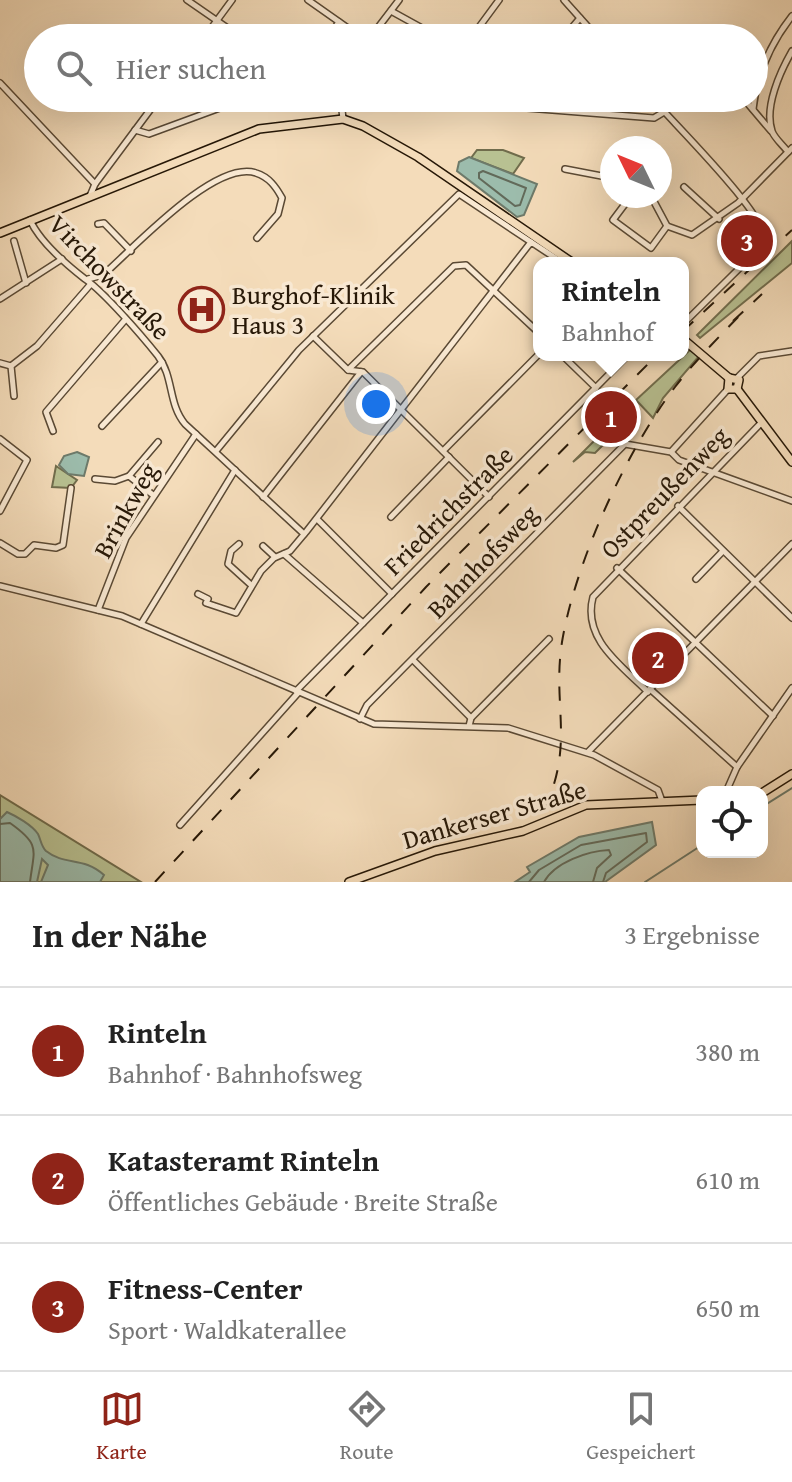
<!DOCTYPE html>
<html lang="de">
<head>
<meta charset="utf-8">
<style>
  body { margin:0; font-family:"Gentium Book Plus",serif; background:#f2f2f2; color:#222 }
  .controls { position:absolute; right:24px; bottom:24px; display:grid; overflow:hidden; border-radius:16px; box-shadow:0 8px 32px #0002 }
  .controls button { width:72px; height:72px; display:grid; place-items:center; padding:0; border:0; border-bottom:2px solid #e0e0e0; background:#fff; color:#222; font:40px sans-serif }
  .compass { position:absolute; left:600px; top:136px; width:72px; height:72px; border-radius:50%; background:#fff; box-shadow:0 8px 32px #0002; rotate:313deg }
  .you { position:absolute; left:376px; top:404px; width:28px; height:28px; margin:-20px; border:6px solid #fff; border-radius:50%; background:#1a73e8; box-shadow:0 0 0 12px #1a73e833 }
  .badge { display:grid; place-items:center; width:52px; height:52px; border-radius:50%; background:#8f2418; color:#fff; font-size:26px; font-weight:700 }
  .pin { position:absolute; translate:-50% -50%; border:4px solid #fff; box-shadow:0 2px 8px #0006 }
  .popup { position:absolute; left:533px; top:257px; width:156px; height:104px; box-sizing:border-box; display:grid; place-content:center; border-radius:16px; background:#fff; filter:drop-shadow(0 2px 6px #0005); font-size:26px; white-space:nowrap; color:#767676 }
  .popup b { font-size:30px; color:#222 }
  .popup::after { content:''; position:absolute; left:50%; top:100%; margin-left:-16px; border:16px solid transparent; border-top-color:#fff }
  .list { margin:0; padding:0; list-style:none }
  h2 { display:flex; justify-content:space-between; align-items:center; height:104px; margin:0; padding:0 32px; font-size:34px }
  h2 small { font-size:26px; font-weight:400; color:#767676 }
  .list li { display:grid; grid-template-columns:52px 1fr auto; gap:24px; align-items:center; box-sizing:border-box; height:128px; padding:0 32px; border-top:2px solid #e0e0e0 }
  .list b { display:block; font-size:30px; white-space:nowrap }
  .list p { margin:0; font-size:26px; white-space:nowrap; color:#767676 }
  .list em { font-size:26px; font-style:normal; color:#767676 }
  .icon { flex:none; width:44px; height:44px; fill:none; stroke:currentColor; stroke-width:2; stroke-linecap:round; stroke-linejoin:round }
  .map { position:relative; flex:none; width:792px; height:882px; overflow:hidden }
  .search { position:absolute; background:#fff; box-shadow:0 8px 32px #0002; left:24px; right:24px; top:24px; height:88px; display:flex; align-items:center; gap:20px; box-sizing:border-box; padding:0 28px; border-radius:44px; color:#767676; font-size:30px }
  .sheet { height:488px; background:#fff }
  nav { display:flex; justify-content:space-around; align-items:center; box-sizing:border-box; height:112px; border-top:2px solid #e0e0e0; background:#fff; font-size:22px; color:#767676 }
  nav a { display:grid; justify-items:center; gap:4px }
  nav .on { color:#8f2418 }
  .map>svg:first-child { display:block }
  .green { fill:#b8c192; stroke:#706c4c; stroke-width:2 }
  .water { fill:#9cbcac; stroke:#6d7a6a; stroke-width:2 }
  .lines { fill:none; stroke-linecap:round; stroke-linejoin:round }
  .shore { stroke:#626a5a; stroke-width:2 }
  .stream { stroke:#6d7a6a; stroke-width:2 }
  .minor-casing { stroke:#5a4934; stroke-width:8 }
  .major-casing { stroke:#271807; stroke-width:10 }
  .minor { stroke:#f8e8d2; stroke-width:5 }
  .major { stroke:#f4dcba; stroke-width:7 }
  .rail { stroke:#271807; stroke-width:2; stroke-dasharray:14 14; stroke-linecap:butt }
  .labels { text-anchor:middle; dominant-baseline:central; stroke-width:7; stroke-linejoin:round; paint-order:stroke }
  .street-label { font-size:26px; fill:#271807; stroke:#f8e8d2 }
  .poi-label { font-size:26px; fill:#271807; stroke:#f8e8d2; text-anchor:start }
</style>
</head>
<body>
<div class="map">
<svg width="792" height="882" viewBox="0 0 792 882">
  <rect width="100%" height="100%" fill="#f4dcba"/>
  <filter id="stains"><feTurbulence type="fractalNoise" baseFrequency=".0025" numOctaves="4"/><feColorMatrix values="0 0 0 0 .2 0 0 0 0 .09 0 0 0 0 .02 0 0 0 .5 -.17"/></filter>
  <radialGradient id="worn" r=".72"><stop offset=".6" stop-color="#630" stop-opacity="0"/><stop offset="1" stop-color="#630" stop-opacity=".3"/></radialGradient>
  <g class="green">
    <polygon points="477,150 503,150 524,158 513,174 471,158"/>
    <polygon points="792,241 792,263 700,338 697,335"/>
    <polygon points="691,349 700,355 663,398 653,418 636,400"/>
    <polygon points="604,431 611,437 595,453 585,452 573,462"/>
    <polygon points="56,466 77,480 71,488 52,487"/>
    <polygon points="0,795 141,882 0,882"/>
  </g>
  <g class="water">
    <polygon points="469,157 537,184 524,215 517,217 457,171 459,162"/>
    <polygon points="77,452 89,457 84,476 68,474 59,465 64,456"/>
    <path d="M7 812C16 816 32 825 38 834 41 840 41 846 46 851 65 866 83 856 104 875L100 882H41L48 865 42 859 37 882H0V819Z"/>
    <polygon points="652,822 656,845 605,882 515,882 530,872 527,867 579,837"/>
  </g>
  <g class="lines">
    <g class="shore">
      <polygon points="483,171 526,188 520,205 515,206 479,178 479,173"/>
      <path d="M0 824 10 823C41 845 34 849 30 882"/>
      <polyline points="529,882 539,870 581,845 646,833 647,842 606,873 603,882"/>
      <path d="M544 882C555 862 588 851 609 850L611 855 597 868 593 882"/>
    </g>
    <g class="stream">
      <polyline points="762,807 792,788"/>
      <polyline points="645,882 702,845"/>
    </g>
    <defs>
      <g id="minor">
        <polyline points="187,0 242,38"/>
        <polyline points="308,0 362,38"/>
        <polyline points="564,0 598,38"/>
        <polyline points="391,11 440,38"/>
        <polyline points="204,38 232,0"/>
        <polyline points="328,38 339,22"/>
        <polyline points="370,38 399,0"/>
        <polyline points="471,38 499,0"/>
        <polyline points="563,38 580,18"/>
        <polyline points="0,83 95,184"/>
        <polyline points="325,98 342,110 343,119"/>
        <polyline points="506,98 523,103 527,108 654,118 664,112"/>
        <path d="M652 98C672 122 771 218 765 243L683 324"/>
        <polyline points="743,98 771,131"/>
        <path d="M753 109C757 73 770 44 792 16"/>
        <polyline points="135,130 149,134 247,98"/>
        <path d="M788 152C784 146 774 138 772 131 764 107 780 72 792 51"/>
        <polyline points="565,169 612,178"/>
        <polyline points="684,187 719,219"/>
        <polyline points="90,196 95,184 159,98"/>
        <polyline points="631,196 613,220 651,248 667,226"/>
        <polyline points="651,196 667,226 692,235 738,203 792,148"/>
        <path d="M30 220C40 242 67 265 85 279 104 292 142 336 158 356 174 377 168 404 185 424L304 534"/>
        <polyline points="98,224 104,223 131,251"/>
        <polyline points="14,241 26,283"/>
        <path d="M88 279 103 275C133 249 215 159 256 173 269 177 276 187 282 198L278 214 257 238"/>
        <polyline points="0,299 62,259"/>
        <polyline points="313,336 348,370 363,372 489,497"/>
        <polyline points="562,355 596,388"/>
        <polyline points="0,363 11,366"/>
        <polyline points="348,370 454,266 466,265 539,333"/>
        <polyline points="737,378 759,356 792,351"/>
        <polyline points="14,396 11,366 37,346 90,285"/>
        <polyline points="102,426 162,362"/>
        <polyline points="53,431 46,412 125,320"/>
        <polyline points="0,439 27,460 0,511"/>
        <polyline points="216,451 299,350 459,194 531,242"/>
        <polyline points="443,451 539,354"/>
        <polyline points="671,452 728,389"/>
        <polyline points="129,476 158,442"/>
        <polyline points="95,479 115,481 129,476 153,495"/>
        <polyline points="263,497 361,372"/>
        <polyline points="678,506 792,618"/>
        <polyline points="391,517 449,457"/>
        <polyline points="317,519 392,594"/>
        <polyline points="0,543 18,554 25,554 34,545 56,548 63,545 71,488"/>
        <polyline points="239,544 231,551 228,564 250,584"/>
        <polyline points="263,546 275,557"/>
        <polyline points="284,554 363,623"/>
        <polyline points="617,568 773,716"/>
        <polyline points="696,579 723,551"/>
        <polyline points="0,586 122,616 374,724 508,728 594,755 658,790 662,801"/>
        <polyline points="198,594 208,599 206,603 236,613 261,571 274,558 290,551 306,532 531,242 563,263"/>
        <polyline points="98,610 126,538 196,434"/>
        <polyline points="141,624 235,470"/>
        <polyline points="413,660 471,718"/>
        <polyline points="650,689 737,767"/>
        <polyline points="296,691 628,355"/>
        <path d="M648 692C621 665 582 639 593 597L762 422"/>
        <polyline points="360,719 367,705 625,444 671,452 679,460 792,501"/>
        <polyline points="469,726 471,718 549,639"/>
        <polyline points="588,752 792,544"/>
        <polyline points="726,792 737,767 792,688"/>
        <polyline points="180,825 298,693"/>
      </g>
      <g id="major">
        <polyline points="0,233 259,129 343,119 363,126 418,157 573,263"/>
        <polyline points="683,339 729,378"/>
        <polyline points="729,378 739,380 737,389"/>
        <polyline points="729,378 728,389 737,389"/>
        <polyline points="737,389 792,462"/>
        <polyline points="762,793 792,774"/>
        <polyline points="349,882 435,851 523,831 586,805 702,800"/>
      </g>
    </defs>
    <use href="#minor" class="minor-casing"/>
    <use href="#major" class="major-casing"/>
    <use href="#minor" class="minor"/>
    <use href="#major" class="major"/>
    <g class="rail">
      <polyline points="733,321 762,294"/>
      <polyline points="683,331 792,230"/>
      <path d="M544 810C575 744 552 706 562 642 575 563 626 451 675 387 694 362 718 338 740 315"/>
      <polyline points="155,882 426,587 657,355"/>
    </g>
  </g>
  <defs>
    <symbol id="hospital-ring" viewBox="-11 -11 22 22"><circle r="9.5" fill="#f8e8d2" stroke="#8f2418" stroke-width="1.5"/><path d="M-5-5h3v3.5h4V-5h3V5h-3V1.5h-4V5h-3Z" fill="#8f2418"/></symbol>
  </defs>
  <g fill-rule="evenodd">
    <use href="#hospital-ring" x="176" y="284" width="51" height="51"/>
  </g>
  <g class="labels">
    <g class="street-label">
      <text transform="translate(110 277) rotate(46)">Virchowstraße</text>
      <text transform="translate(664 492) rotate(-46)">Ostpreußenweg</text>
      <text transform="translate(125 510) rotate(-61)">Brinkweg</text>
      <text transform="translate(448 510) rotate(-45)">Friedrichstraße</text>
      <text transform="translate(482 561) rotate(-46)">Bahnhofsweg</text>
      <text transform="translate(494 814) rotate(-16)">Dankerser Straße</text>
    </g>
    <g class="poi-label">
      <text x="232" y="294">Burghof-Klinik<tspan x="232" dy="30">Haus 3</tspan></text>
    </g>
  </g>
  <rect width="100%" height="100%" filter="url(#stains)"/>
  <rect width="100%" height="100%" fill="url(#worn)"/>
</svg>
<div class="controls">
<button><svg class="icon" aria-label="locate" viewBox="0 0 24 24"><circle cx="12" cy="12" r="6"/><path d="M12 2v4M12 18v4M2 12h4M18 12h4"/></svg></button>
</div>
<svg class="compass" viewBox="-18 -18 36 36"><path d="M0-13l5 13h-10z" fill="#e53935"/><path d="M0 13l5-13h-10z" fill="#767676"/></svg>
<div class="you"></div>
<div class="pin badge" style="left:611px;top:417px">1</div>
<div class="popup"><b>Rinteln</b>Bahnhof</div>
<div class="pin badge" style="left:658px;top:658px">2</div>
<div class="pin badge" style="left:747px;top:241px">3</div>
<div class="search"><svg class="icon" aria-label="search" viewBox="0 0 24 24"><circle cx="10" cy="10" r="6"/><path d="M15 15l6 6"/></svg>Hier suchen</div>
</div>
<section class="sheet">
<h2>In der Nähe<small>3 Ergebnisse</small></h2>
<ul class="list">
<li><span class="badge">1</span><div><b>Rinteln</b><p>Bahnhof · Bahnhofsweg</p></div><em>380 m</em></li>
<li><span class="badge">2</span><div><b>Katasteramt Rinteln</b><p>Öffentliches Gebäude · Breite Straße</p></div><em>610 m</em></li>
<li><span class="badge">3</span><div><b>Fitness-Center</b><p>Sport · Waldkaterallee</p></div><em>650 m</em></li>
</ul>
</section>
<nav>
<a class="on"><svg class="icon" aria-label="map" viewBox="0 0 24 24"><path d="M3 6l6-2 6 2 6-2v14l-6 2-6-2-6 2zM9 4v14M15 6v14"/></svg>Karte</a>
<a><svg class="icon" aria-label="directions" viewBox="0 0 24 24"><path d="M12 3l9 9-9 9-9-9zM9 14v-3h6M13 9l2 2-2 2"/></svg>Route</a>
<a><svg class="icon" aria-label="saved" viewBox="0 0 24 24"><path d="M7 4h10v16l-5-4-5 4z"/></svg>Gespeichert</a>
</nav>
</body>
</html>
